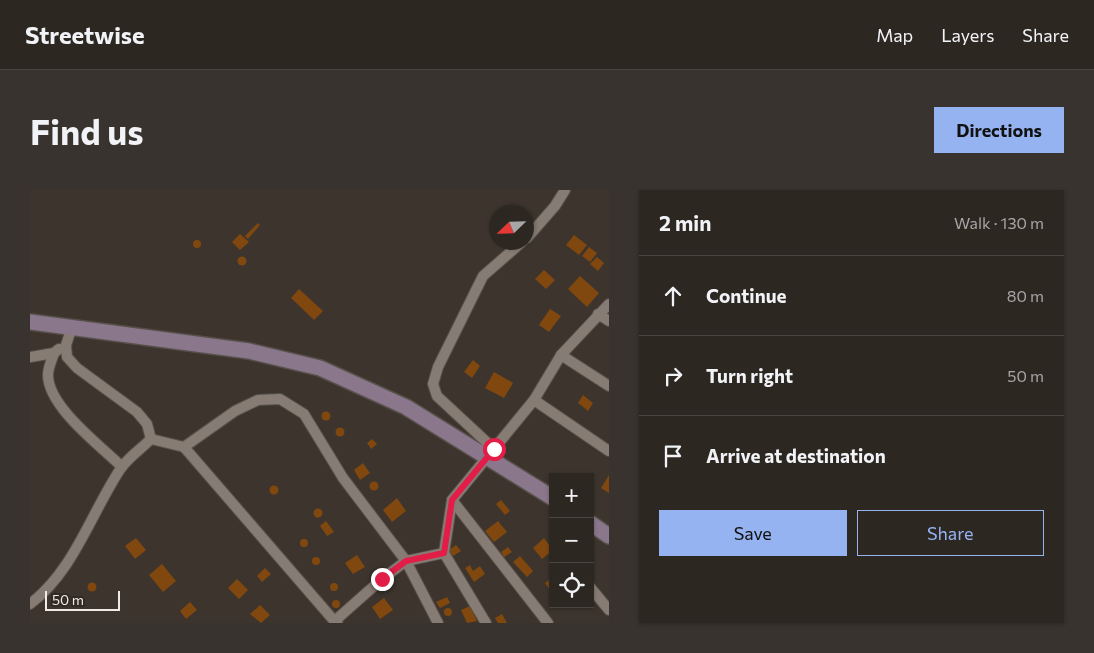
<!DOCTYPE html>
<html lang="en">
<head>
<meta charset="utf-8">
<style>
  body { margin:0; font-family:Commissioner,sans-serif; background:#39332f; color:#f1f3f6 }
  .controls { position:absolute; right:15px; bottom:15px; display:grid; overflow:hidden; border-radius:0px; box-shadow:0 1px 4px #0004 }
  .controls button { width:45px; height:45px; display:grid; place-items:center; padding:0; border:0; border-bottom:1px solid #484440; background:#2d2722; color:#f1f3f6; font:25px sans-serif }
  .compass { position:absolute; left:459px; top:15px; width:45px; height:45px; border-radius:50%; background:#2d2722; box-shadow:0 1px 4px #0004; rotate:247deg }
  .scale { position:absolute; left:15px; bottom:12px; width:75px; box-sizing:border-box; padding-left:5px; border:2px solid #f0eae6; border-top:0; font-size:14px; line-height:18px; white-space:nowrap; color:#f0eae6; -webkit-text-stroke:4px #322a24; paint-order:stroke }
  .stop { position:absolute; width:15px; height:15px; margin:-11px; border:4px solid #e11d48; border-radius:50%; background:#fff }
  .stop.end { background:#e11d48; border-color:#fff; box-shadow:0 1px 5px #0008 }
  .list { margin:0; padding:0; list-style:none }
  h2 { display:flex; justify-content:space-between; align-items:center; height:65px; margin:0; padding:0 20px; font-size:21px }
  h2 small { font-size:16px; font-weight:400; color:#a7a5a5 }
  .list li { display:grid; grid-template-columns:32px 1fr auto; gap:15px; align-items:center; box-sizing:border-box; height:80px; padding:0 20px; border-top:1px solid #484440 }
  .list b { display:block; font-size:19px; white-space:nowrap }
  .list em { font-size:16px; font-style:normal; color:#a7a5a5 }
  .actions { display:flex; gap:10px; padding:15px 20px }
  .actions a { flex:1; padding:11px 0; border:1px solid #95b2f1; border-radius:0px; text-align:center; font-size:18px; color:#95b2f1 }
  .actions .main { background:#95b2f1; color:#111 }
  .icon { flex:none; width:28px; height:28px; fill:none; stroke:currentColor; stroke-width:2; stroke-linecap:round; stroke-linejoin:round }
  .map { position:relative; flex:none; width:579px; height:433px; overflow:hidden; border-radius:0px }
  header { display:flex; align-items:center; gap:30px; box-sizing:border-box; height:70px; padding:0 25px; background:#2d2722; border-bottom:1px solid #484440 }
  header strong { font-size:24px }
  nav { display:flex; gap:28px; margin-inline-start:auto; font-size:18px }
  .intro { display:flex; align-items:center; justify-content:space-between; box-sizing:border-box; height:120px; padding:0 30px }
  h1 { margin:0; font-size:35px }
  .button { padding:12px 22px; border-radius:0px; background:#95b2f1; color:#111; font-size:18px; font-weight:700 }
  main { display:flex; gap:30px; padding:0 30px }
  aside { flex:1; background:#2d2722; border-radius:0px; box-shadow:0 1px 4px #0004 }
  .map>svg:first-child { display:block }
  .building { fill:#80480e }
  .lines { fill:none; stroke-linecap:round; stroke-linejoin:round }
  .street-casing { stroke:#58514b; stroke-width:12 }
  .secondary-casing { stroke:#58514b; stroke-width:18 }
  .street { stroke:#867c74; stroke-width:10 }
  .secondary { stroke:#8a778c; stroke-width:15 }
  .route { stroke:#e11d48; stroke-width:6 }
</style>
</head>
<body>
<header>
<strong>Streetwise</strong>
<nav><a>Map</a><a>Layers</a><a>Share</a></nav>
</header>
<div class="intro"><h1>Find us</h1><a class="button">Directions</a></div>
<main>
<div class="map">
<svg width="579" height="433" viewBox="0 0 579 433">
  <rect width="100%" height="100%" fill="#3c342d"/>
  <g class="building">
    <polygon points="228,33 230,35 218,49 215,46"/>
    <polygon points="210,44 219,52 210,60 202,52"/>
    <polygon points="544,45 557,55 549,65 536,55"/>
    <circle cx="167" cy="54" r="4"/>
    <polygon points="559,57 567,63 560,72 552,66"/>
    <circle cx="212" cy="71" r="4.5"/>
    <polygon points="567,67 574,73 568,81 560,74"/>
    <polygon points="514,80 525,90 516,99 505,89"/>
    <polygon points="550,86 569,103 557,117 538,99"/>
    <polygon points="269,99 293,121 284,130 261,108"/>
    <polygon points="520,119 531,126 519,142 509,135"/>
    <polygon points="443,170 450,176 442,188 434,182"/>
    <polygon points="464,182 483,193 474,208 455,198"/>
    <polygon points="553,205 563,213 558,221 548,213"/>
    <circle cx="296" cy="226" r="4.5"/>
    <circle cx="310" cy="242" r="4.5"/>
    <polygon points="342,249 347,254 341,259 337,253"/>
    <polygon points="333,273 340,283 330,290 324,280"/>
    <polygon points="579,285 579,303 571,298"/>
    <circle cx="344" cy="296" r="4.5"/>
    <circle cx="244" cy="300" r="4.5"/>
    <polygon points="367,308 376,321 362,332 353,320"/>
    <polygon points="471,310 480,321 475,325 466,314"/>
    <circle cx="288" cy="323" r="4.5"/>
    <polygon points="296,331 304,342 297,346 290,336"/>
    <polygon points="468,331 477,342 464,352 455,341"/>
    <polygon points="106,348 116,360 105,369 95,356"/>
    <polygon points="514,348 523,360 512,369 503,358"/>
    <circle cx="274" cy="353" r="4"/>
    <polygon points="426,355 431,361 423,366 419,360"/>
    <polygon points="478,357 482,362 474,367 471,362"/>
    <polygon points="327,365 335,377 323,384 315,373"/>
    <polygon points="490,366 503,381 497,387 483,372"/>
    <circle cx="286" cy="371" r="4"/>
    <polygon points="132,374 146,391 133,402 119,385"/>
    <polygon points="440,375 443,381 450,376 455,384 444,392 435,378"/>
    <polygon points="235,378 241,384 232,392 227,386"/>
    <polygon points="523,387 523,404 515,393"/>
    <polygon points="207,389 218,400 209,409 198,398"/>
    <circle cx="62" cy="397" r="4.5"/>
    <circle cx="304" cy="397" r="4"/>
    <polygon points="417,407 420,413 410,418 406,412"/>
    <polygon points="354,408 363,420 350,429 342,417"/>
    <circle cx="306" cy="414" r="4"/>
    <polygon points="160,412 167,420 156,429 150,421"/>
    <polygon points="230,415 240,425 231,433 220,424"/>
    <polygon points="440,416 447,431 437,433 431,420"/>
    <circle cx="418" cy="422" r="4"/>
    <polygon points="472,424 477,433 468,433 465,428"/>
  </g>
  <g class="lines">
    <defs>
      <g id="street">
        <polyline points="497,48 525,16 535,0"/>
        <polyline points="568,124 579,131"/>
        <path d="M24 163C22 170 18 177 18 185 18 217 71 256 92 277"/>
        <polyline points="531,165 579,196"/>
        <polyline points="0,167 24,163 29,159"/>
        <polyline points="504,210 579,261"/>
        <polyline points="121,249 154,257 205,221 228,210 250,209 274,224 313,288 376,371 408,433"/>
        <polyline points="154,257 306,433"/>
        <polyline points="464,259 407,206 403,194 408,177 453,86 492,52"/>
        <polyline points="422,310 518,433"/>
        <polyline points="414,363 456,433"/>
        <polyline points="560,397 579,420"/>
        <path d="M0 414C44 381 61 323 91 278 99 267 112 258 121 249L117 234 107 222 47 178 37 167 36 155 42 137"/>
        <polyline points="307,433 308,428 352,389 376,371 414,363 422,310 504,210 531,165 579,114"/>
      </g>
      <g id="secondary">
        <polyline points="0,132 219,161 290,178 376,217 523,308"/>
        <polyline points="560,333 579,346"/>
      </g>
    </defs>
    <use href="#street" class="street-casing"/>
    <use href="#secondary" class="secondary-casing"/>
    <use href="#street" class="street"/>
    <use href="#secondary" class="secondary"/>
  </g>
  <g class="lines">
    <polyline class="route" points="352,389 376,371 414,363 422,310 464,259"/>
  </g>
</svg>
<div class="controls">
<button>+</button>
<button>−</button>
<button><svg class="icon" aria-label="locate" viewBox="0 0 24 24"><circle cx="12" cy="12" r="6"/><path d="M12 2v4M12 18v4M2 12h4M18 12h4"/></svg></button>
</div>
<svg class="compass" viewBox="-18 -18 36 36"><path d="M0-13l5 13h-10z" fill="#e53935"/><path d="M0 13l5-13h-10z" fill="#a7a5a5"/></svg>
<div class="scale">50 m</div>
<div class="stop" style="left:464px;top:259px"></div>
<div class="stop end" style="left:352px;top:389px"></div>
</div>
<aside>
<h2>2 min<small>Walk · 130 m</small></h2>
<ul class="list">
<li><svg class="icon" aria-label="ahead" viewBox="0 0 24 24"><path d="M12 20V5M6 11l6-6 6 6"/></svg><div><b>Continue</b></div><em>80 m</em></li>
<li><svg class="icon" aria-label="right" viewBox="0 0 24 24"><path d="M7 20v-9h11M14 6l5 5-5 5"/></svg><div><b>Turn right</b></div><em>50 m</em></li>
<li><svg class="icon" aria-label="arrive" viewBox="0 0 24 24"><path d="M6 21V4h12l-3 4 3 4H6"/></svg><div><b>Arrive at destination</b></div></li>
</ul>
<div class="actions"><a class="main">Save</a><a>Share</a></div>
</aside>
</main>
</body>
</html>
